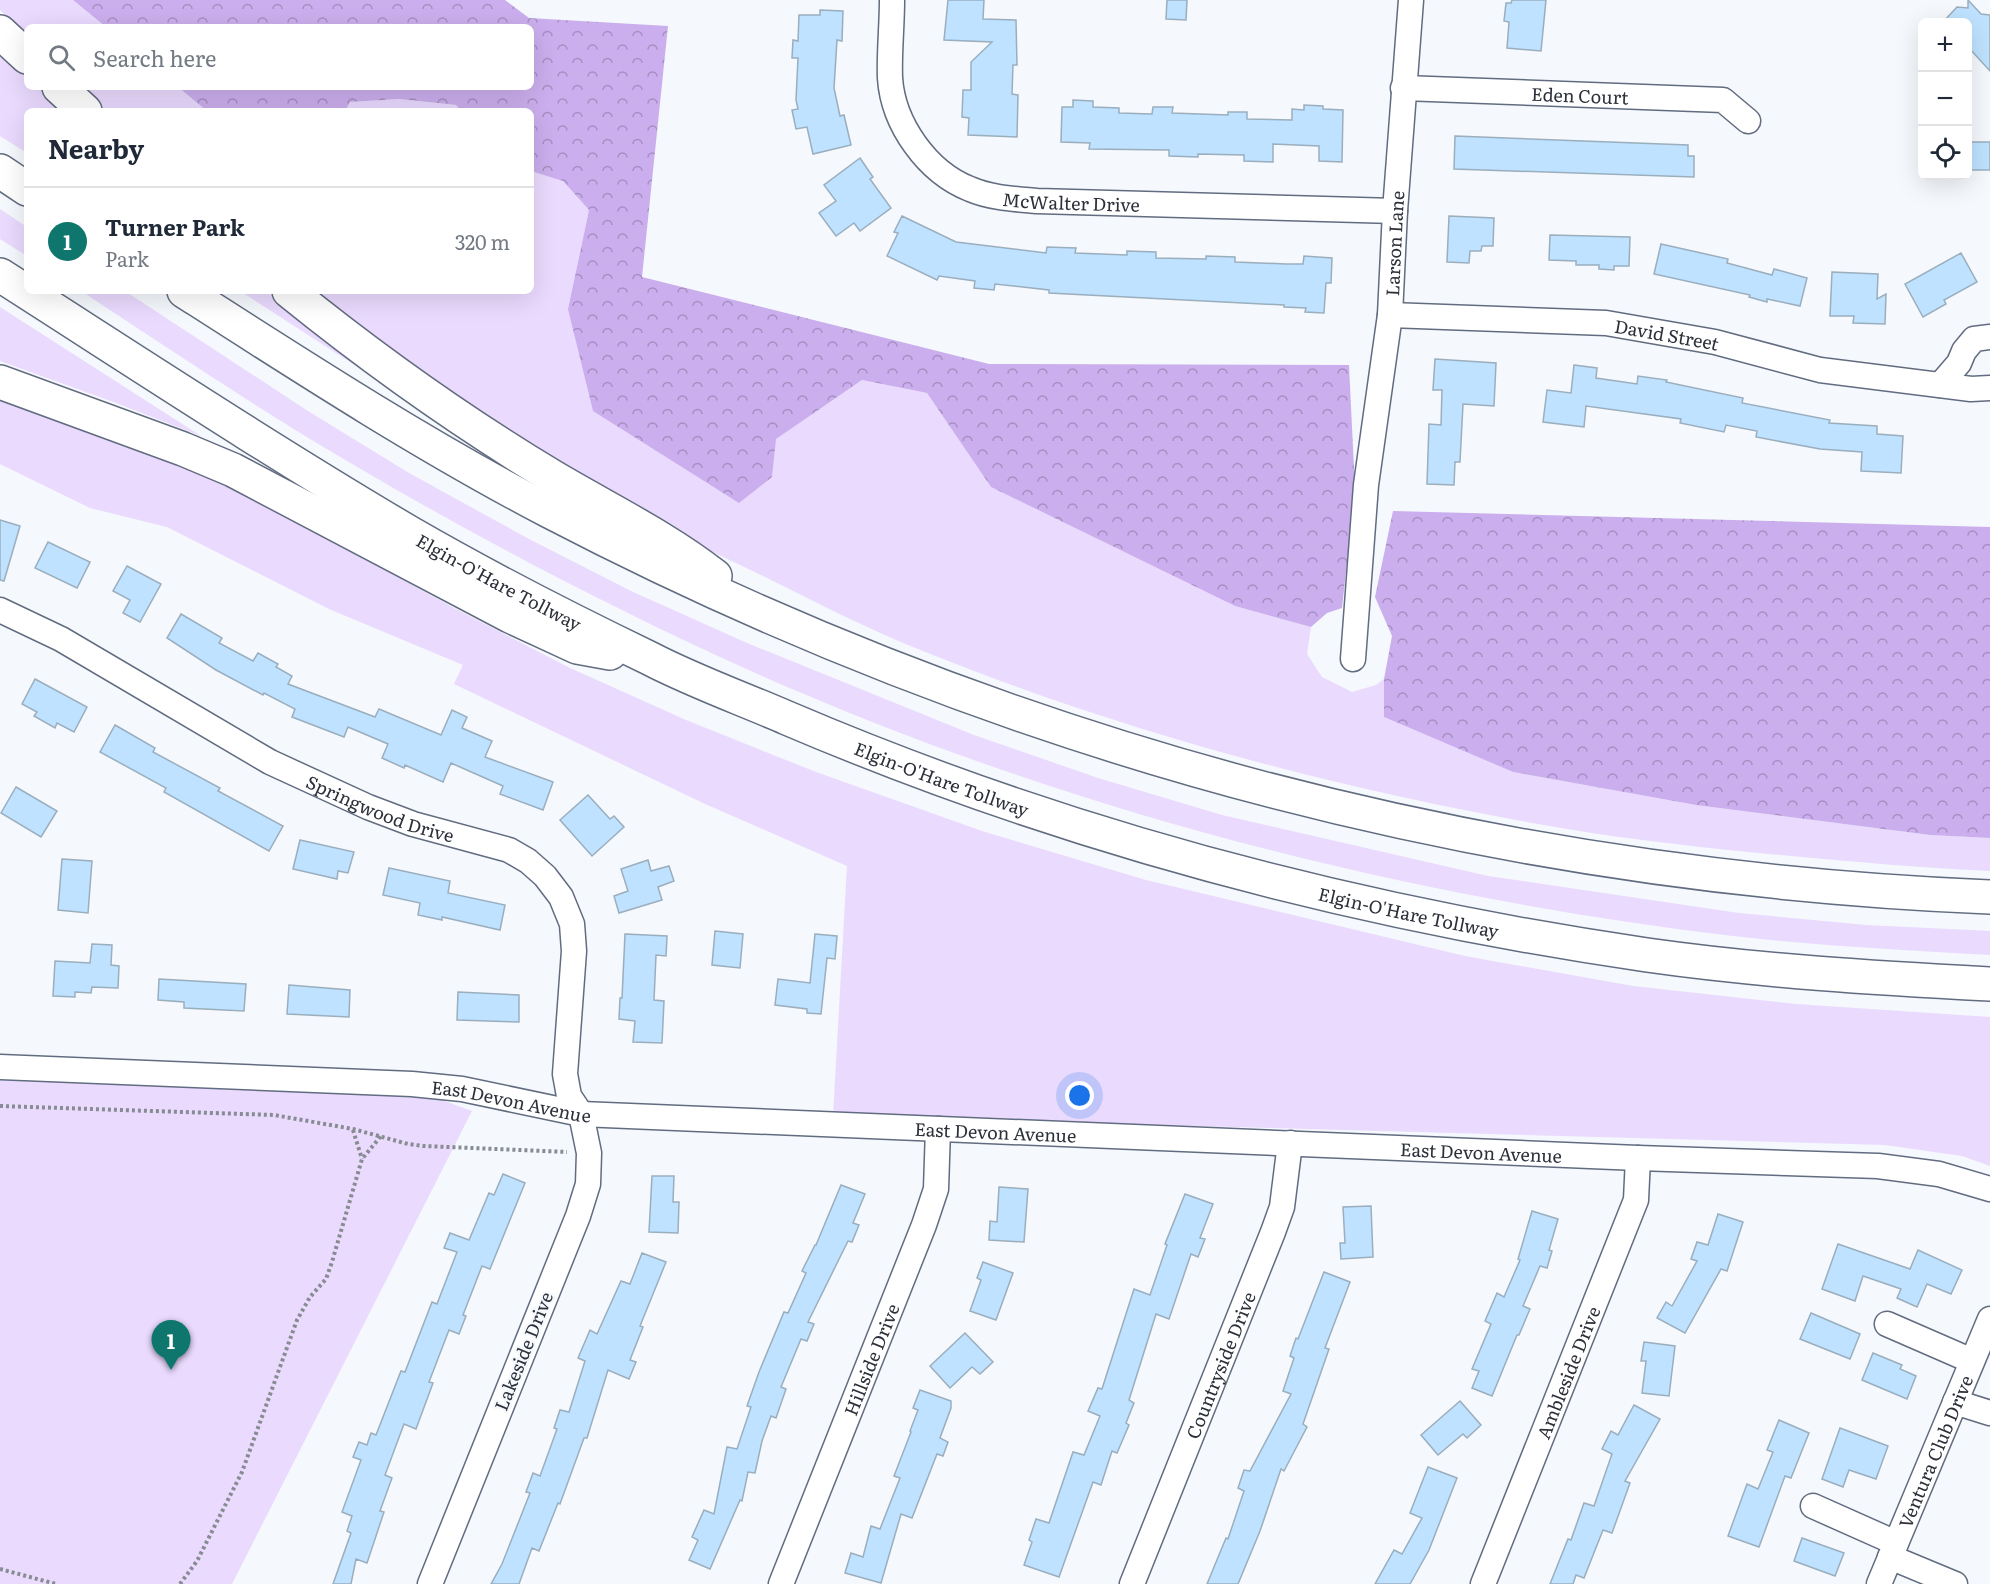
<!DOCTYPE html>
<html lang="en">
<head>
<meta charset="utf-8">
<style>
  body { margin:0; font-family:Literata,serif; background:#f2f2f3; color:#1f2937 }
  .controls { position:absolute; right:18px; top:18px; display:grid; overflow:hidden; border-radius:9px; box-shadow:0 6px 24px #0002 }
  .controls button { width:54px; height:54px; display:grid; place-items:center; padding:0; border:0; border-bottom:2px solid #e0e1e3; background:#fff; color:#1f2937; font:30px sans-serif }
  .you { position:absolute; left:1080px; top:1096px; width:21px; height:21px; margin:-15px; border:4px solid #fff; border-radius:50%; background:#1a73e8; box-shadow:0 0 0 9px #1a73e833 }
  .badge { display:grid; place-items:center; width:39px; height:39px; border-radius:50%; background:#0f766e; color:#fff; font-size:20px; font-weight:700 }
  .pin { position:absolute; translate:-50% -50px; filter:drop-shadow(0 2px 3px #0008) }
  .pin::after { content:''; position:absolute; top:32px; width:21px; height:18px; background:inherit; clip-path:polygon(0 0,100% 0,50% 100%) }
  .list { margin:0; padding:0; list-style:none }
  h2 { display:flex; justify-content:space-between; align-items:center; height:78px; margin:0; padding:0 24px; font-size:26px }
  h2 small { font-size:20px; font-weight:400; color:#747a83 }
  .list li { display:grid; grid-template-columns:39px 1fr auto; gap:18px; align-items:center; box-sizing:border-box; height:108px; padding:0 24px; border-top:2px solid #e0e1e3 }
  .list b { display:block; font-size:22px; white-space:nowrap }
  .list p { margin:0; font-size:20px; white-space:nowrap; color:#747a83 }
  .list em { font-size:20px; font-style:normal; color:#747a83 }
  .icon { flex:none; width:33px; height:33px; fill:none; stroke:currentColor; stroke-width:2; stroke-linecap:round; stroke-linejoin:round }
  .map { position:relative; flex:none; width:1990px; height:1584px; overflow:hidden }
  .search { position:absolute; background:#fff; box-shadow:0 6px 24px #0002; left:24px; top:24px; width:510px; height:66px; display:flex; align-items:center; gap:15px; box-sizing:border-box; padding:0 21px; border-radius:9px; color:#747a83; font-size:22px }
  .panel { position:absolute; background:#fff; box-shadow:0 6px 24px #0002; left:24px; top:108px; width:510px; height:186px; border-radius:9px }
  .map>svg:first-child { display:block }
  .green { fill:#eadafe }
  .forest { fill:url(#forest-crowns) }
  .building { fill:#bee2ff; stroke:#9aaebe; stroke-width:1.5 }
  .lines { fill:none; stroke-linecap:round; stroke-linejoin:round }
  .minor-casing { stroke:#626c80; stroke-width:27 }
  .highway-casing { stroke:#626c80; stroke-width:36 }
  .path { stroke:#878b92; stroke-width:4; stroke-dasharray:3 3; stroke-linecap:butt }
  .minor { stroke:#fff; stroke-width:24 }
  .highway { stroke:#fff; stroke-width:33 }
  .labels { text-anchor:middle; dominant-baseline:central; stroke-width:4.5; stroke-linejoin:round; paint-order:stroke }
  .street-label { font-size:18px; fill:#2c3039; stroke:#f5f8fc }
</style>
</head>
<body>
<div class="map">
<svg width="1990" height="1584" viewBox="0 0 1990 1584">
  <defs>
    <pattern id="forest-crowns" width="20" height="18" patternUnits="userSpaceOnUse" patternTransform="scale(1.5)"><rect width="20" height="18" fill="#cbaeed"/><path d="M2 6a3 3 0 1 1 6 0M12 15a3 3 0 1 1 6 0" fill="none" stroke="#a58ec1"/></pattern>
  </defs>
  <rect width="100%" height="100%" fill="#f5f8fc"/>
  <g class="green">
    <polygon points="0,0 73,0 106,27 27,27 27,36 0,10"/>
    <polygon points="0,53 27,76 27,87 39,87 64,111 27,111 27,153 0,136"/>
    <polygon points="81,87 178,87 207,111 107,111"/>
    <polygon points="399,99 456,105 461,111 345,111 350,102"/>
    <path d="M531 169 563 181 589 210 568 309 772 477 775 439 862 380 927 393 991 487 1235 606 1311 627 1307 654 1322 677 1352 692 1376 685 1384 679V717L1513 772 1696 805 1930 835 1990 838V871C1923 868 1857 862 1791 856 1725 850 1658 843 1592 833 1366 797 1141 738 928 653 871 631 818 603 763 576 739 564 714 553 690 540 556 468 433 381 311 291H531Z"/>
    <polygon points="0,209 27,227 27,256 0,239"/>
    <path d="M81 291H125L308 411 409 473 529 539 631 591 747 643 974 735 1098 778 1222 815 1488 876 1739 913 1866 925 1990 931V955C1904 950 1818 946 1733 936 1349 890 968 784 622 610 511 555 402 495 297 431 224 386 153 338 81 291Z"/>
    <polygon points="240,291 265,291 404,397"/>
    <polygon points="0,307 201,436 116,403 0,361"/>
    <polygon points="0,400 43,412 137,444 228,484 454,608 570,668 686,720 816,772 982,831 1146,880 1465,956 1633,986 1796,1004 1990,1017 1990,1166 1962,1156 1885,1145 833,1116 847,866 703,803 454,684 463,665 329,609 167,527 90,508 0,464"/>
    <polygon points="0,1080 354,1091 439,1099 472,1111 232,1584 0,1584"/>
  </g>
  <g class="forest">
    <polygon points="73,0 505,0 529,18 668,26 642,277 989,364 1349,365 1355,489 1342,608 1327,613 1311,627 1235,606 991,487 927,393 862,380 776,439 772,477 739,503 593,411 568,309 589,210 563,181 531,171 531,111 461,111 456,105 399,99 350,102 345,111 207,111 178,87 531,87 531,27 106,27"/>
    <polygon points="1393,511 1990,527 1990,838 1930,835 1696,805 1513,772 1384,717 1384,679 1392,636 1375,597"/>
  </g>
  <g class="building">
    <polygon points="948,0 984,0 983,19 1016,20 1017,65 1013,65 1012,94 1018,95 1017,137 968,135 969,118 962,117 963,90 971,90 971,62 992,42 944,40"/>
    <polygon points="1167,0 1187,0 1186,20 1166,19"/>
    <polygon points="1512,0 1546,0 1541,51 1507,48 1509,22 1504,21 1506,3 1511,3"/>
    <polygon points="1968,0 1981,14 1990,15 1990,71 1968,47 1968,22 1943,22 1957,7 1968,8"/>
    <polygon points="820,10 843,11 842,41 837,40 834,88 840,116 844,115 851,145 813,154 807,127 796,129 792,110 798,109 796,100 798,58 792,58 793,40 798,41 799,15 820,15"/>
    <polygon points="1073,100 1093,101 1093,107 1119,108 1119,113 1152,114 1153,107 1173,107 1172,113 1228,115 1228,112 1247,112 1247,119 1292,120 1292,109 1304,110 1304,105 1323,106 1323,109 1343,110 1342,162 1319,161 1319,146 1273,144 1273,162 1244,161 1244,155 1198,154 1198,157 1169,156 1169,150 1089,149 1090,143 1061,142 1062,107 1073,107"/>
    <polygon points="1455,136 1688,145 1688,156 1694,156 1694,177 1454,169"/>
    <rect x="1968" y="142" width="22" height="28"/>
    <polygon points="860,158 873,177 870,179 891,208 860,231 854,223 836,236 819,213 836,201 824,185"/>
    <polygon points="902,216 956,242 1046,253 1047,247 1076,248 1075,253 1127,255 1127,251 1156,252 1156,258 1206,259 1206,256 1235,257 1235,262 1286,264 1303,264 1304,256 1332,258 1331,283 1326,283 1324,313 1305,312 1306,308 1284,307 1284,305 1049,293 1049,290 995,284 994,290 974,288 975,281 939,276 937,280 887,256 898,233 894,232"/>
    <polygon points="1449,216 1494,218 1493,246 1482,246 1481,251 1470,251 1469,263 1447,262"/>
    <polygon points="1550,235 1630,237 1629,266 1614,266 1614,270 1599,269 1599,265 1576,265 1576,261 1549,260"/>
    <polygon points="1661,244 1728,259 1727,263 1772,275 1774,269 1807,278 1800,306 1767,299 1767,302 1749,297 1750,295 1654,274"/>
    <polygon points="1961,253 1977,282 1944,300 1946,304 1923,317 1905,284"/>
    <polygon points="1832,272 1878,274 1877,299 1886,294 1885,324 1853,323 1854,316 1830,316"/>
    <polygon points="1435,359 1496,363 1494,406 1463,404 1460,462 1455,462 1454,485 1427,484 1429,424 1441,425 1442,390 1433,390"/>
    <polygon points="1574,365 1597,368 1596,378 1637,384 1638,376 1667,380 1666,382 1743,398 1742,403 1830,420 1829,423 1877,426 1877,434 1903,436 1901,473 1861,471 1862,452 1820,449 1756,437 1757,431 1726,425 1724,432 1680,423 1681,419 1586,406 1584,427 1543,422 1547,390 1571,393"/>
    <polygon points="0,520 20,526 4,581 0,580"/>
    <polygon points="48,542 90,562 77,588 35,568"/>
    <polygon points="127,566 161,584 140,622 123,613 130,600 113,591"/>
    <polygon points="181,614 222,638 219,643 253,661 258,653 278,664 276,667 292,676 288,684 375,717 379,709 441,735 452,710 467,717 462,728 492,741 485,757 553,782 543,810 500,794 503,786 451,763 443,782 405,765 404,768 382,758 388,744 348,727 344,737 292,717 295,709 264,693 263,695 216,670 167,638"/>
    <polygon points="35,679 87,707 74,732 57,723 55,728 34,716 37,712 22,704"/>
    <polygon points="115,725 155,748 153,752 220,788 218,791 283,826 269,851 164,792 166,788 100,752"/>
    <polygon points="16,787 57,811 41,837 1,813"/>
    <polygon points="588,795 610,819 614,816 624,827 592,856 560,820"/>
    <polygon points="300,840 354,852 348,873 338,871 337,879 293,869"/>
    <polygon points="62,859 92,861 88,913 58,910"/>
    <polygon points="648,860 651,871 669,866 674,881 658,887 662,900 619,913 614,896 628,891 621,869"/>
    <polygon points="389,868 450,881 448,893 505,905 500,930 442,917 442,920 418,915 420,903 383,895"/>
    <polygon points="715,931 743,934 740,968 712,965"/>
    <polygon points="625,934 667,936 666,956 656,955 654,1000 664,1001 662,1043 633,1042 635,1021 619,1019 620,998 622,998"/>
    <polygon points="815,934 837,936 835,959 827,958 821,1014 807,1013 807,1009 775,1005 778,979 810,983"/>
    <polygon points="92,944 112,945 111,965 119,966 118,988 92,987 91,993 75,992 75,997 53,996 55,961 90,963"/>
    <polygon points="159,979 246,984 244,1011 184,1008 184,1002 158,1000"/>
    <polygon points="289,985 350,990 349,1017 287,1014"/>
    <polygon points="458,992 519,995 519,1022 457,1020"/>
    <polygon points="503,1174 525,1183 490,1269 482,1266 463,1315 466,1316 459,1334 449,1330 429,1382 433,1383 416,1429 404,1424 385,1475 392,1478 380,1511 384,1512 367,1563 356,1559 351,1584 333,1584 351,1533 347,1531 352,1516 342,1512 361,1460 353,1457 359,1442 367,1445 371,1433 376,1435 401,1371 405,1372 432,1302 437,1304 457,1252 444,1248 450,1233 469,1240 489,1193 494,1195"/>
    <polygon points="652,1176 674,1176 673,1202 679,1202 678,1233 649,1232"/>
    <polygon points="841,1185 865,1194 853,1223 859,1225 852,1242 848,1241 808,1322 814,1324 807,1341 801,1339 781,1387 786,1389 776,1418 771,1416 762,1441 755,1473 748,1472 742,1501 740,1500 710,1569 689,1560 698,1540 692,1537 704,1510 714,1514 727,1447 737,1449 751,1407 747,1406 759,1372 784,1312 788,1313 806,1273 802,1271 815,1245 816,1245"/>
    <polygon points="999,1187 1028,1189 1024,1242 989,1240 990,1221 997,1222"/>
    <polygon points="1185,1194 1213,1204 1200,1238 1205,1239 1198,1257 1191,1254 1169,1319 1156,1314 1129,1400 1134,1403 1126,1423 1129,1425 1117,1453 1112,1451 1101,1485 1093,1482 1059,1577 1024,1565 1032,1542 1029,1540 1036,1519 1049,1523 1073,1452 1084,1455 1100,1416 1088,1411 1098,1388 1102,1389 1134,1289 1150,1295 1167,1245 1165,1244"/>
    <polygon points="1371,1206 1373,1257 1341,1259 1340,1243 1345,1243 1343,1207"/>
    <polygon points="1532,1211 1558,1219 1549,1250 1552,1251 1547,1268 1540,1266 1523,1306 1530,1309 1519,1335 1517,1335 1492,1396 1472,1388 1479,1371 1472,1369 1491,1324 1485,1321 1497,1293 1504,1297 1520,1260 1518,1259"/>
    <polygon points="1718,1214 1743,1222 1727,1271 1721,1269 1685,1333 1657,1318 1666,1302 1672,1306 1697,1261 1691,1259 1697,1242 1708,1245"/>
    <polygon points="1838,1244 1910,1269 1918,1250 1962,1270 1951,1294 1927,1284 1917,1307 1897,1298 1901,1289 1863,1276 1855,1301 1822,1289"/>
    <polygon points="642,1253 666,1262 640,1326 643,1327 630,1360 636,1362 629,1379 608,1370 587,1438 584,1438 560,1504 558,1503 539,1551 532,1548 519,1584 491,1584 502,1564 530,1493 526,1492 533,1473 540,1476 557,1429 554,1428 560,1410 569,1412 585,1361 578,1358 590,1330 597,1334 621,1281 630,1284"/>
    <polygon points="983,1262 1013,1273 996,1320 970,1311 981,1280 977,1278"/>
    <polygon points="1324,1272 1350,1282 1325,1348 1329,1349 1303,1424 1307,1427 1284,1471 1281,1469 1260,1531 1238,1584 1207,1584 1226,1538 1228,1539 1244,1491 1238,1488 1244,1470 1250,1471 1291,1394 1283,1391 1294,1358 1290,1356 1296,1338 1298,1339"/>
    <polygon points="1811,1313 1860,1334 1850,1359 1800,1339"/>
    <polygon points="965,1333 993,1362 980,1374 972,1367 950,1388 930,1366"/>
    <polygon points="1644,1342 1675,1346 1669,1396 1642,1393 1646,1361 1641,1361"/>
    <polygon points="1873,1353 1902,1365 1900,1369 1916,1376 1907,1399 1862,1380"/>
    <polygon points="920,1390 951,1401 951,1408 940,1438 948,1442 943,1456 937,1454 912,1518 901,1514 881,1583 845,1573 851,1553 863,1557 871,1526 880,1529 900,1478 894,1476 911,1432 910,1431 918,1410 913,1408"/>
    <polygon points="1460,1401 1481,1425 1467,1438 1463,1434 1438,1455 1421,1435"/>
    <polygon points="1634,1405 1660,1419 1625,1481 1630,1483 1612,1533 1603,1530 1584,1578 1576,1575 1573,1584 1550,1584 1568,1539 1571,1540 1584,1503 1594,1506 1612,1454 1602,1449 1611,1431 1618,1435"/>
    <polygon points="1779,1420 1809,1433 1791,1478 1785,1476 1759,1547 1728,1536 1747,1484 1758,1489 1773,1452 1767,1450"/>
    <polygon points="1840,1428 1888,1446 1876,1479 1849,1470 1843,1487 1822,1479"/>
    <polygon points="1428,1467 1457,1478 1429,1550 1410,1584 1375,1584 1394,1550 1402,1554 1422,1518 1410,1513"/>
    <polygon points="1802,1538 1844,1553 1835,1576 1794,1561"/>
  </g>
  <g class="lines">
    <defs>
      <g id="minor">
        <path id="s1" d="M892 0C892 26 889 53 890 78 893 124 927 172 970 189 991 198 1015 199 1037 201L1395 211"/>
        <path id="s2" d="M1403 88 1723 100 1748 121"/>
        <path id="s3" d="M1390 315 1606 323 1715 342 1820 370 1971 389 1990 388"/>
        <polyline points="1940,385 1959,363 1964,351 1974,339 1990,337"/>
        <path id="s4" d="M0 610 61 639 270 762 368 807 413 824 509 850 528 861 545 876 561 897 572 924 574 951 565 1074 569 1096 581 1114 589 1153 588 1184 578 1216 430 1584"/>
        <path id="s5" d="M1353 659 1366 485 1390 315 1395 211 1411 0"/>
        <path id="s6" d="M0 1067 412 1084 462 1089 581 1114 1638 1158 1878 1166 1939 1174 1990 1189"/>
        <polyline points="1887,1324 1972,1361"/>
        <polyline points="1955,1402 1990,1413"/>
        <polyline points="1813,1506 1896,1543"/>
        <polyline points="1890,1557 1955,1584"/>
        <path id="s7" d="M781 1584 924 1225 936 1189 938 1129"/>
        <path id="s8" d="M1132 1584 1273 1232 1282 1207 1290 1143"/>
        <path id="s9" d="M1483 1584 1636 1200 1638 1158"/>
        <path id="s10" d="M1879 1584 1990 1319"/>
      </g>
      <g id="highway">
        <polyline points="0,32 27,57"/>
        <polyline points="59,87 85,111"/>
        <polyline points="0,171 27,189"/>
        <path id="s11" d="M0 275C136 362 271 451 410 533 488 578 568 619 649 658 693 681 741 698 787 718 1061 835 1352 912 1647 955 1760 971 1875 978 1990 984"/>
        <path d="M184 291C304 368 423 445 549 511 1002 747 1480 876 1990 897"/>
        <path d="M289 291C373 359 460 421 553 477 607 509 665 537 715 576"/>
        <polyline points="0,382 183,449 233,470 510,616 577,647 610,653"/>
      </g>
    </defs>
    <use href="#minor" class="minor-casing"/>
    <use href="#highway" class="highway-casing"/>
    <g class="path">
      <polyline points="0,1106 274,1115 353,1129 408,1144 423,1146 567,1152"/>
      <polyline points="353,1130 362,1159"/>
      <polyline points="0,1569 56,1584"/>
      <polyline points="180,1584 197,1561 242,1472 297,1320 310,1297 326,1279 332,1262 362,1159 381,1136"/>
    </g>
    <use href="#minor" class="minor"/>
    <use href="#highway" class="highway"/>
  </g>
  <g class="labels">
    <g class="street-label">
      <text stroke="none"><textPath href="#s2" startOffset="177">Eden Court</textPath></text>
      <text stroke="none"><textPath href="#s1" startOffset="324">McWalter Drive</textPath></text>
      <text stroke="none"><textPath href="#s5" startOffset="418">Larson Lane</textPath></text>
      <text stroke="none"><textPath href="#s3" startOffset="278">David Street</textPath></text>
      <text stroke="none"><textPath href="#s11" startOffset="586">Elgin-O'Hare Tollway</textPath></text>
      <text stroke="none"><textPath href="#s11" startOffset="1071">Elgin-O'Hare Tollway</textPath></text>
      <text stroke="none"><textPath href="#s4" startOffset="430">Springwood Drive</textPath></text>
      <text stroke="none"><textPath href="#s11" startOffset="1557">Elgin-O'Hare Tollway</textPath></text>
      <text stroke="none"><textPath href="#s6" startOffset="513">East Devon Avenue</textPath></text>
      <text stroke="none"><textPath href="#s6" startOffset="999">East Devon Avenue</textPath></text>
      <text stroke="none"><textPath href="#s6" startOffset="1485">East Devon Avenue</textPath></text>
      <text transform="translate(523 1351) rotate(-68)">Lakeside Drive</text>
      <text stroke="none"><textPath href="#s7" startOffset="242">Hillside Drive</textPath></text>
      <text stroke="none"><textPath href="#s8" startOffset="236">Countryside Drive</textPath></text>
      <text stroke="none"><textPath href="#s9" startOffset="228">Ambleside Drive</textPath></text>
      <text stroke="none"><textPath href="#s10" startOffset="144">Ventura Club Drive</textPath></text>
    </g>
  </g>
</svg>
<div class="controls">
<button>+</button>
<button>−</button>
<button><svg class="icon" aria-label="locate" viewBox="0 0 24 24"><circle cx="12" cy="12" r="6"/><path d="M12 2v4M12 18v4M2 12h4M18 12h4"/></svg></button>
</div>
<div class="you"></div>
<div class="pin badge" style="left:171px;top:1370px">1</div>
<div class="search"><svg class="icon" aria-label="search" viewBox="0 0 24 24"><circle cx="10" cy="10" r="6"/><path d="M15 15l6 6"/></svg>Search here</div>
<section class="panel">
<h2>Nearby<small></small></h2>
<ul class="list">
<li><span class="badge">1</span><div><b>Turner Park</b><p>Park</p></div><em>320 m</em></li>
</ul>
</section>
</div>
</body>
</html>
